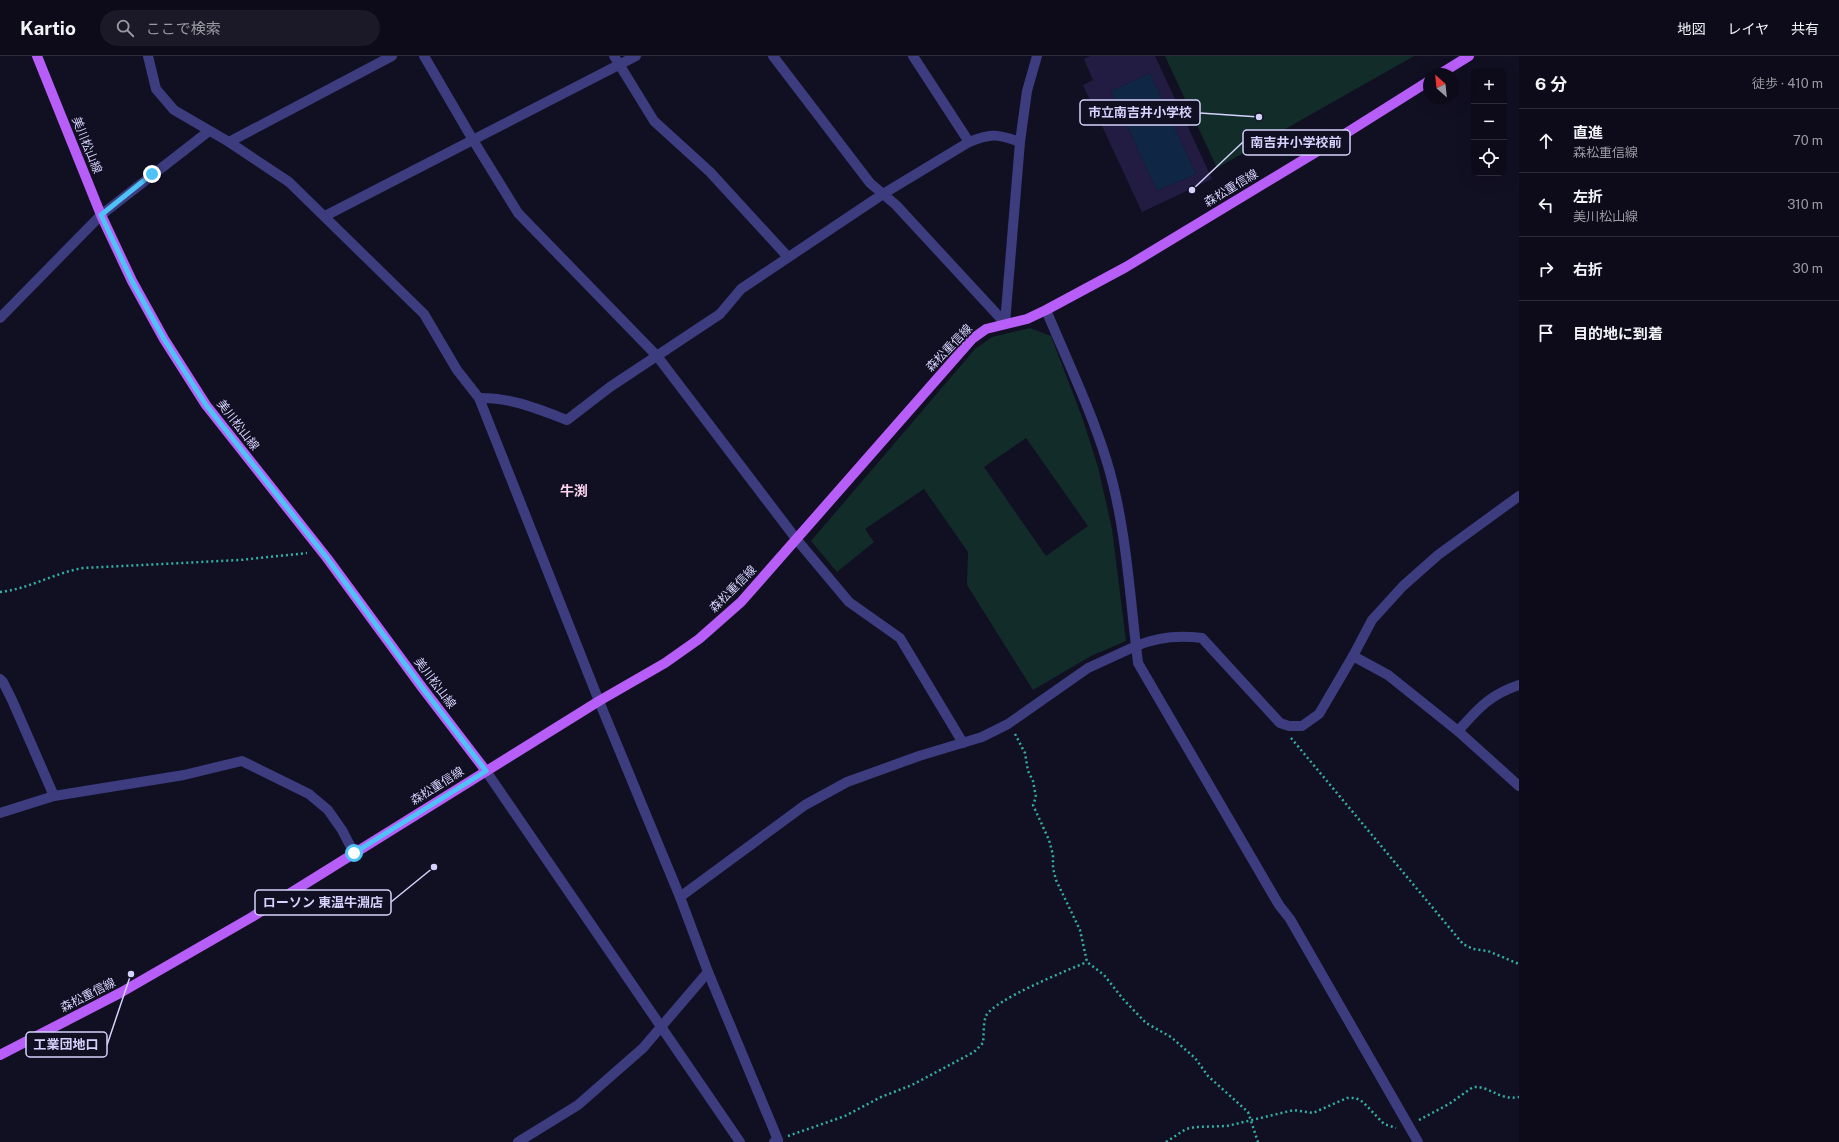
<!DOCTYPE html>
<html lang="ja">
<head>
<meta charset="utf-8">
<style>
  body { margin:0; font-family:"Public Sans","Noto Sans JP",sans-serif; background:#1b1927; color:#f1f3f6 }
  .controls { position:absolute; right:12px; top:12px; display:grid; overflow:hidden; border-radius:8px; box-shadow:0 4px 16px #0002 }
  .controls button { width:36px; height:36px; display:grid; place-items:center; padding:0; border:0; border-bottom:1px solid #2d2b39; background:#0d0b1a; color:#f1f3f6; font:20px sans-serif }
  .compass { position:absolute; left:1423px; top:12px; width:36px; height:36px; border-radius:50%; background:#0d0b1a; box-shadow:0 4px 16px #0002; rotate:333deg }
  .stop { position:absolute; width:12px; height:12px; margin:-9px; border:3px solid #4fc3f7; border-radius:50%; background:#fff }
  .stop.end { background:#4fc3f7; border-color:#fff; box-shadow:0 1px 4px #0008 }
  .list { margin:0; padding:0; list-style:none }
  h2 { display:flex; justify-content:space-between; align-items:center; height:52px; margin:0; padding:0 16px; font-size:17px }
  h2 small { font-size:13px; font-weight:400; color:#9a9ba2 }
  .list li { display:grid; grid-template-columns:26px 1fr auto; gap:12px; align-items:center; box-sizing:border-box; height:64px; padding:0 16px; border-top:1px solid #2d2b39 }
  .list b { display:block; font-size:15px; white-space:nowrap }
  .list p { margin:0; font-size:13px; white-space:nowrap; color:#9a9ba2 }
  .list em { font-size:13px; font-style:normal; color:#9a9ba2 }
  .icon { flex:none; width:22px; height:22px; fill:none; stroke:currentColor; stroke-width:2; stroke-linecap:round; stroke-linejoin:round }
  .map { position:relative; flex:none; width:1519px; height:1086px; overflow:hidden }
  header { display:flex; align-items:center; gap:24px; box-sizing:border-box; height:56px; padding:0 20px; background:#0d0b1a; border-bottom:1px solid #2d2b39 }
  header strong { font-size:19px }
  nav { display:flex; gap:22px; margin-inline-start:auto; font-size:14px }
  .search { width:280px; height:36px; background:#1b1927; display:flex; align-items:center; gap:10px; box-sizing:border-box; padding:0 14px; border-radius:22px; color:#9a9ba2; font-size:15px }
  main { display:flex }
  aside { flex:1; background:#0d0b1a }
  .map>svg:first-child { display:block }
  .green { fill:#122c2a; fill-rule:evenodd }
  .water { fill:#102645 }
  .building { fill:#221c42; fill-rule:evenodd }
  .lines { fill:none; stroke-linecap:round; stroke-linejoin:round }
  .path { stroke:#34afa3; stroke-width:2.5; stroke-dasharray:2 3; stroke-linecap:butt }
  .minor { stroke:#3c3c7f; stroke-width:10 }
  .major { stroke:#b85ef8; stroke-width:10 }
  .route { stroke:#4fc3f7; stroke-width:5 }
  .labels { text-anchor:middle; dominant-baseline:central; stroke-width:3.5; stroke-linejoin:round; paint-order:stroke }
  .street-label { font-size:12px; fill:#d5d2fd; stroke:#110f22 }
  .quarter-label { font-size:14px; font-weight:bold; fill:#fdd4f0; stroke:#110f22 }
  .leader { fill:none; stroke:#d5d2fd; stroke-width:1.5 }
  .callout-dot { fill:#d5d2fd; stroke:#110f22; stroke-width:1.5 }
  .callout { fill:#110f22; stroke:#d5d2fd; stroke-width:1.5 }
  .callout-label { font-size:13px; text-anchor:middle; font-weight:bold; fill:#d5d2fd }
</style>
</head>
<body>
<header>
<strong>Kartio</strong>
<div class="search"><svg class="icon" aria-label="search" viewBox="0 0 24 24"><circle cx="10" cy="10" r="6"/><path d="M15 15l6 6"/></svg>ここで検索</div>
<nav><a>地図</a><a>レイヤ</a><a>共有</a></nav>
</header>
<main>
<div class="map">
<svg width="1519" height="1086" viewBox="0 0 1519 1086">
  <rect width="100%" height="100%" fill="#110f22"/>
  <g class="green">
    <polygon points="1165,0 1414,0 1217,112"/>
    <path d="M1030 272 1051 280 1082 361 1098 411 1112 473 1126 585 1091 600 1033 634 967 529 968 496 924 433 865 473 874 486 837 516 811 485 975 293 992 281ZM1026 382 1088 470 1046 500 984 411Z"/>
  </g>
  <polygon class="water" points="1150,17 1196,118 1157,135 1111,35"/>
  <path class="building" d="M1090 0H1155L1212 123 1142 156 1083 29 1093 24 1084 3ZM1150 17 1196 118 1157 135 1111 35Z"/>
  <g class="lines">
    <g class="path">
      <path d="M0 536C29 533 54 517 83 512L240 504 307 497"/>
      <polyline points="1015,678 1025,697 1028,715 1033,725 1036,741 1033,749 1049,784 1053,799 1053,812 1056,824 1080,874 1087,906 1104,919 1123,943 1146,967 1171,981 1195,1002 1208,1020 1248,1056 1258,1086"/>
      <polyline points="1291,682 1463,888 1473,893 1488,895 1519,908"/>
      <path d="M1419 1064 1449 1048 1473 1031C1491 1030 1499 1045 1519 1041"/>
      <path d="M788 1080 845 1060 881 1041 912 1029 974 996 983 987C984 979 983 967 986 960 993 944 1068 914 1087 906"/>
      <polyline points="1166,1086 1186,1073 1195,1071 1227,1070 1294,1054 1313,1057 1347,1042 1356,1042 1363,1046 1384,1068 1396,1072"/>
    </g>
    <g class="minor">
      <polyline points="148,0 156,33 174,54 229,86 289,126 424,258 457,314 479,342 599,645 680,841"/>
      <polyline points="424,0 473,84 518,157 657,300 797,484 849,546 900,582 963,687"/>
      <polyline points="614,0 654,65 710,116 788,201"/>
      <polyline points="773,0 870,127 896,149 1005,267"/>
      <polyline points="913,0 969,86"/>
      <polyline points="229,86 392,0"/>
      <polyline points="325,160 636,0"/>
      <path d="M1046 254C1067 304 1091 354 1107 406 1125 465 1129 529 1136 590 1157 581 1180 579 1202 582L1280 667 1289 670H1302L1319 658 1353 600 1372 564 1403 530 1438 499 1519 440"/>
      <polyline points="0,262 101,159 209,75"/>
      <polyline points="1005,267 1020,86 1027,35 1037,0"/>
      <path d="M479 342C510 341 538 353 567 364L610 331 720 258 741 233 883 138 969 86C992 77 998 78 1020 86"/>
      <polyline points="1353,600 1388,619 1458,675 1519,730"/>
      <polyline points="0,623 3,626 12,644 54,740"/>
      <path d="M1458 675C1478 653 1489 639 1519 629"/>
      <polyline points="486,715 740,1086"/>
      <polyline points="0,757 54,740 184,719 242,705 309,738 328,754 342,774 354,797"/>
      <polyline points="708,916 778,1084 774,1086"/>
      <polyline points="518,1086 578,1049 643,992 708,916 680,841 805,749 847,726 919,700 982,681 1008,668 1088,612 1136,590 1138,607 1279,849 1290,863 1418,1086"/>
    </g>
    <g class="major">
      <polyline points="37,0 101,159 132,225 164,283 206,349 327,502 421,630 486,715"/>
      <polyline points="1440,18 1469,0"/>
      <polyline points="0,999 120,937 252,861 599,645 665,607 699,583 741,546 972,283 986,273 1027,263 1046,254 1126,211 1313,98 1429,25"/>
    </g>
  </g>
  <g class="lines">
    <polyline class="route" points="152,118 101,159 132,225 164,283 206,349 327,502 421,630 486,715 354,797"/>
  </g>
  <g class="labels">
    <g class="street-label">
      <text transform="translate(87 89) rotate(68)">美川松山線</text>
      <text transform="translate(1231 132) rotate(-31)">森松重信線</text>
      <text transform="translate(949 292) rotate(-46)">森松重信線</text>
      <text transform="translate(238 369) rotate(52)">美川松山線</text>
      <text transform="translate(733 533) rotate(-45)">森松重信線</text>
      <text transform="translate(435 627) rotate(53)">美川松山線</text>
      <text transform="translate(437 730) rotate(-32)">森松重信線</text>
      <text transform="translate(88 939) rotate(-27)">森松重信線</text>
    </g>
    <g class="quarter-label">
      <text x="574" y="435">牛渕</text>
    </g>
  </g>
  <path class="leader" d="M1259 61L1200 57M1192 134L1243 86M434 811L391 846M131 918L107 989"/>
  <g class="callout-dot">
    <circle cx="1259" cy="61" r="4"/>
    <circle cx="1192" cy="134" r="4"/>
    <circle cx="434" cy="811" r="4"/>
    <circle cx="131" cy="918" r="4"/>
  </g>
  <g class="callout">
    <rect x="1080" y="44" width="120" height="25" rx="4"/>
    <rect x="1243" y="74" width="107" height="25" rx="4"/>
    <rect x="255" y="834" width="136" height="25" rx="4"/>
    <rect x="26" y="976" width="81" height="25" rx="4"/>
  </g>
  <g class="callout-label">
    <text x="1140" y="61">市立南吉井小学校</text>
    <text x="1296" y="91">南吉井小学校前</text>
    <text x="323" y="851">ローソン 東温牛淵店</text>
    <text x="66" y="993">工業団地口</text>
  </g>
</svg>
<div class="controls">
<button>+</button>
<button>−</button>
<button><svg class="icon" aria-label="locate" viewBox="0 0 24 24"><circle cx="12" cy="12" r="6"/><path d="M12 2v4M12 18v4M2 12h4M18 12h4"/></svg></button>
</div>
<svg class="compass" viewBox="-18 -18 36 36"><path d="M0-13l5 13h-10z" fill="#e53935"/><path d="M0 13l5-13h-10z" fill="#9a9ba2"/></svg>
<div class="stop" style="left:354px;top:797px"></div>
<div class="stop end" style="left:152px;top:118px"></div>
</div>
<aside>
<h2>6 分<small>徒歩 · 410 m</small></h2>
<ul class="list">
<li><svg class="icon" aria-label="ahead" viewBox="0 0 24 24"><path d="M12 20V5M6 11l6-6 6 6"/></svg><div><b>直進</b><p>森松重信線</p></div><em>70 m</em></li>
<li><svg class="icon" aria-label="left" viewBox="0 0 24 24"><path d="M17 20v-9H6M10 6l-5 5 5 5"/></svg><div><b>左折</b><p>美川松山線</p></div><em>310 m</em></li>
<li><svg class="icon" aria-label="right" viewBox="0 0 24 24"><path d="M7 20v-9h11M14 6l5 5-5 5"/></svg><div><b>右折</b></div><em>30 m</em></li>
<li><svg class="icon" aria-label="arrive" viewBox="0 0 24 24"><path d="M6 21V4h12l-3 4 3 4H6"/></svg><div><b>目的地に到着</b></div></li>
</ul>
</aside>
</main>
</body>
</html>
